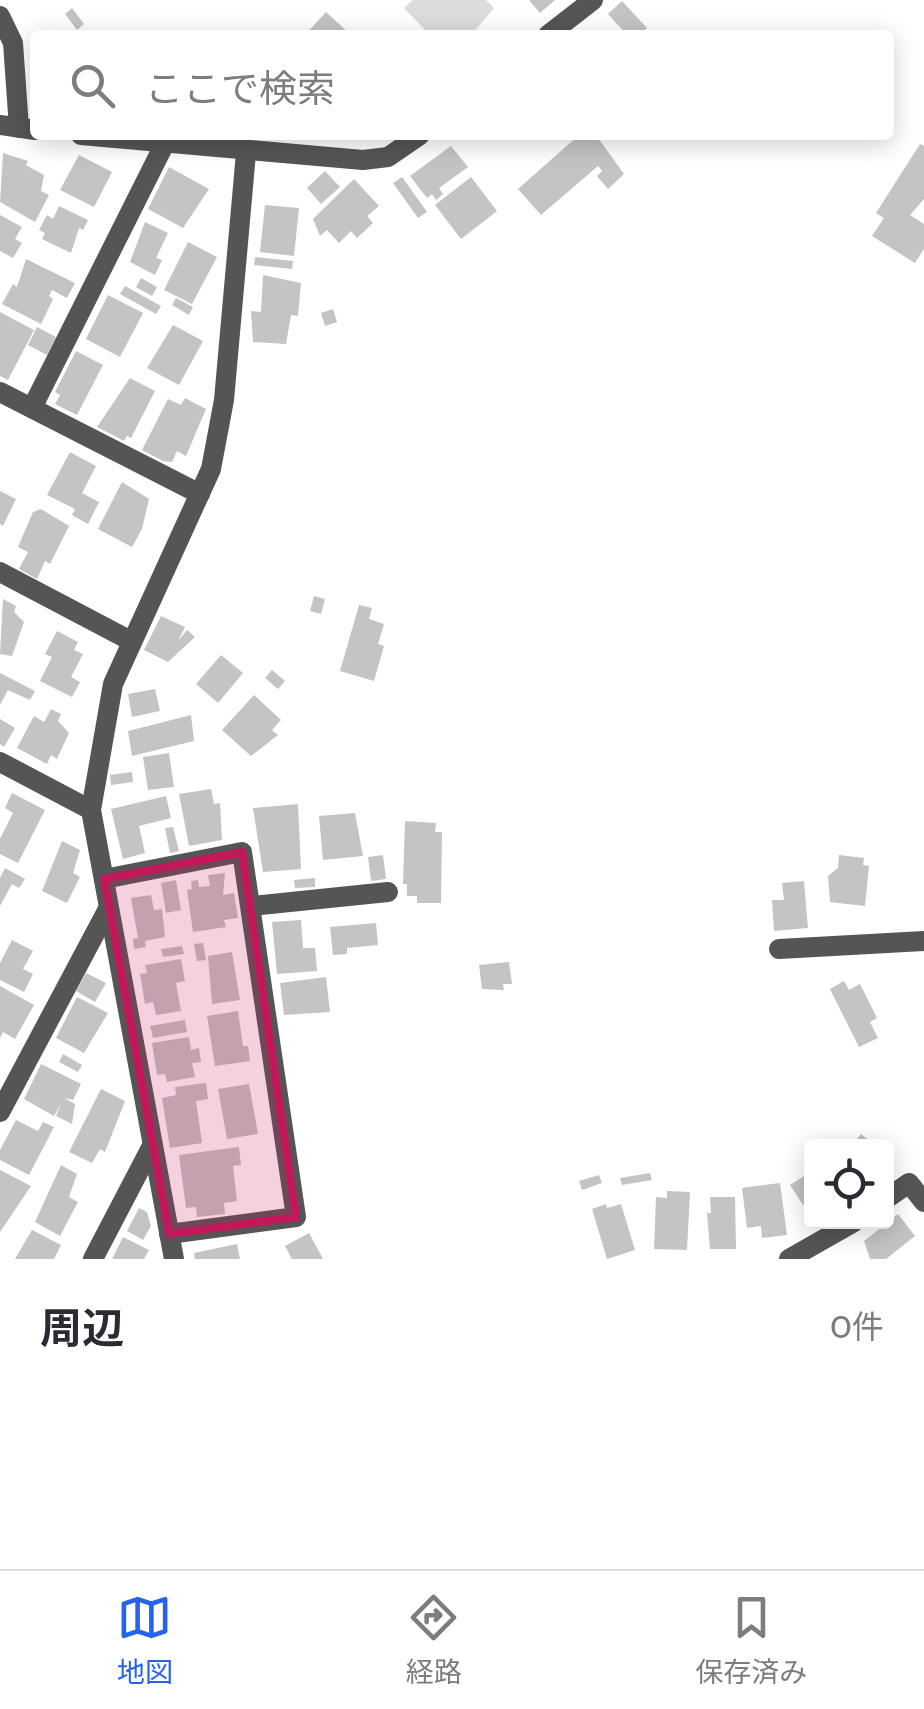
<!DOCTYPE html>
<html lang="ja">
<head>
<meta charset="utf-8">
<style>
  body { margin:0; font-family:Cabin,"Noto Sans JP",sans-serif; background:#f2f2f3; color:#2b2b33 }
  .controls { position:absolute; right:30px; bottom:30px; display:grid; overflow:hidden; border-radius:10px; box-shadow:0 5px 25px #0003 }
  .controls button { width:90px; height:90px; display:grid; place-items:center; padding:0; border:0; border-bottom:2px solid #e1e1e2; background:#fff; color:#2b2b33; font:50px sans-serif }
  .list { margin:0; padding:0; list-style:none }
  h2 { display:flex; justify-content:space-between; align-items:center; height:130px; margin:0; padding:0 40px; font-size:42px }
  h2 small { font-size:32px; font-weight:400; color:#7c7c81 }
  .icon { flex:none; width:55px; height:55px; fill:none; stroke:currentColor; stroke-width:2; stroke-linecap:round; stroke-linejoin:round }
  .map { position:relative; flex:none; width:924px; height:1259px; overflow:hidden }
  .search { position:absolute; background:#fff; box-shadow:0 5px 25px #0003; left:30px; right:30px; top:30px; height:110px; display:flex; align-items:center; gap:25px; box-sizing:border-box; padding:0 35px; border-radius:10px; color:#7c7c81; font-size:38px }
  .sheet { height:310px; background:#fff }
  nav { display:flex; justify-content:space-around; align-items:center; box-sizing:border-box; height:140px; border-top:2px solid #e1e1e2; background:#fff; font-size:28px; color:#7c7c81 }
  nav a { display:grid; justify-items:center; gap:5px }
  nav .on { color:#2563eb }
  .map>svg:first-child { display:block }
  .green { fill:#dcdcdc }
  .building { fill:#c4c4c4 }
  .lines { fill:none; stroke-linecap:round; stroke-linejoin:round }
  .street { stroke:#555; stroke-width:20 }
  .marked { fill:#c2185b; fill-opacity:0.2; stroke:#c2185b; stroke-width:8; stroke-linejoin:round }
</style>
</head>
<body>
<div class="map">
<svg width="924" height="1259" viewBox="0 0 924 1259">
  <rect width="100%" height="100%" fill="#fff"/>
  <polygon class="green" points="413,0 486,0 494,8 471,35 430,35 404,8"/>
  <g class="building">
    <polygon points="529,0 555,0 540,13"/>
    <polygon points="622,1 647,28 640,35 627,35 608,14"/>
    <polygon points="72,8 84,24 77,30 65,14"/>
    <polygon points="326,12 351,35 305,35"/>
    <polygon points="579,135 596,135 624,174 608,189 597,176 602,171 598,166 541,215 518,189"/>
    <polygon points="920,144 924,146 924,199 910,215 924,224 924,249 915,263 872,236 884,218 876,213"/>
    <polygon points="451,146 468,167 439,188 443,194 436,200 432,194 427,198 410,176"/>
    <polygon points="3,153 28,161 26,165 44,175 41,191 49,195 35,222 0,202"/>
    <polygon points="79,155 112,172 94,207 60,190"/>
    <polygon points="169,167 209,189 183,228 148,209"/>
    <polygon points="325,171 340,187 321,204 307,188"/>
    <polygon points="402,177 427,212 418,218 393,183"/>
    <polygon points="471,177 497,211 461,239 435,205"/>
    <polygon points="354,179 379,206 367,216 373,223 357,238 351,231 339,243 327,230 320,236 313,219"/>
    <polygon points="265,205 299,208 294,256 260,252"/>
    <polygon points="59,206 88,220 83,230 79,228 71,253 42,239 45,233 39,230 47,215 53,219"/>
    <polygon points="0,215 22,227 15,239 22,243 13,258 0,251"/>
    <polygon points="145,222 168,233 156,258 162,260 155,275 130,262"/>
    <polygon points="188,242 217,257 192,304 164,290"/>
    <polygon points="255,257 293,261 292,269 254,265"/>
    <polygon points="26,259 75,283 67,298 52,290 49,296 53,299 41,324 2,304 13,284 17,287"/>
    <polygon points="263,275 301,283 298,316 291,315 286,344 253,342 251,311 261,312"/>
    <polygon points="141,278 157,287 152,296 136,287"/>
    <polygon points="125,286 161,306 156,314 120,294"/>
    <polygon points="108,295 143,313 120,357 86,339"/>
    <polygon points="176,298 193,307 189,315 172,305"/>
    <polygon points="333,309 337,322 325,326 321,313"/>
    <polygon points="0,312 34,330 8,380 0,376"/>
    <polygon points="173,325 203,341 179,385 147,368"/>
    <polygon points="37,327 56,337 47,355 28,345"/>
    <polygon points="76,351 103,365 77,415 55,404 60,395 55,392"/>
    <polygon points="130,378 155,391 131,438 127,436 124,441 97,427"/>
    <polygon points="185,398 206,409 186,456 177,451 172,462 163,461 142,450 168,399 181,405"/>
    <polygon points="70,452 96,466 82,493 99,502 88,524 72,515 75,509 47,495"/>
    <polygon points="122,482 149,499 142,529 132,547 98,529"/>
    <polygon points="0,491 16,499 3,526 0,524"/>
    <polygon points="41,509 69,526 50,564 45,561 37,579 19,569 28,552 18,547 33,512"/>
    <polygon points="314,596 325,599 321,614 310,611"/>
    <polygon points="3,599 16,606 14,612 24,622 12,656 0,654"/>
    <polygon points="359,605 372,608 369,619 384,624 378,644 384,646 374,681 340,671"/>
    <polygon points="161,616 185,627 178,641 187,630 195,637 168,662 144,650"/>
    <polygon points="57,631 78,642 74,650 83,654 71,677 80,682 72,697 40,681 52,657 45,654"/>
    <polygon points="221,655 243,673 218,703 196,684"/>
    <polygon points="272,670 285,681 278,689 265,678"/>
    <polygon points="0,673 35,691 30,700 8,690 0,705"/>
    <polygon points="155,689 160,711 132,717 128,694"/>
    <polygon points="254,695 281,720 272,730 278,735 251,756 222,730"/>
    <polygon points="51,709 61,714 58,721 69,733 57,759 51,755 47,764 17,748 34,716 44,722"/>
    <polygon points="191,715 194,741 132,756 128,731"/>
    <polygon points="0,719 15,728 4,747 0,744"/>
    <polygon points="169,753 174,787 148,790 143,757"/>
    <polygon points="132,772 133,782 111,785 110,775"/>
    <polygon points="211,789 214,804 220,803 222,840 189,846 179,794"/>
    <polygon points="12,793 45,810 18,863 0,854 0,839 13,813 5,808"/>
    <polygon points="166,796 171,818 139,826 145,853 123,859 111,809"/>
    <polygon points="298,804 301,869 263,872 253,808"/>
    <polygon points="355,813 363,856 323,860 319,816"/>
    <polygon points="405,821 436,823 435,832 442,832 441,903 417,903 417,896 407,896 407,884 403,884"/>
    <polygon points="173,827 179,851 170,853 165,828"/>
    <polygon points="62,841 80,850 73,873 80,877 67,903 42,891"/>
    <polygon points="383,855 386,879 371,881 368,857"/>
    <polygon points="839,855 864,858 863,865 869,866 865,906 830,902 828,876 838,868"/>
    <polygon points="5,868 25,879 19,888 12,884 0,906 0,878"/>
    <polygon points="225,873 223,895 234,893 238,918 224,920 226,927 193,932 187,890 192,889 191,881 198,880 199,887 210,886 208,875"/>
    <polygon points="315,878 315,887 295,888 294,880"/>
    <polygon points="176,880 181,910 166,913 161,883"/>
    <polygon points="804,881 808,928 774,931 772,900 784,900 782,883"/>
    <polygon points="151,895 154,910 162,909 165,937 145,941 146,947 134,949 133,939 138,938 131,898"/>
    <polygon points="301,920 303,948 315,948 317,971 277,974 272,922"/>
    <polygon points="376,923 378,945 347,948 347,954 333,955 330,927"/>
    <polygon points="12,940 33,951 23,969 33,974 24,992 0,980 0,963"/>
    <polygon points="203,943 206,960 197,961 194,944"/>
    <polygon points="182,946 184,954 163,957 161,949"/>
    <polygon points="232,952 240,1000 212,1004 208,956"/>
    <polygon points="181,959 185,981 176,983 181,1011 156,1015 153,1002 145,1004 140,974 147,973 145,965"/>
    <polygon points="509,962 512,984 503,984 504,990 482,989 479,965"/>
    <polygon points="86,973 106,983 95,1002 76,991"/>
    <polygon points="326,977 330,1012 284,1015 280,983"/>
    <polygon points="844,981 849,990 860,984 877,1018 870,1022 878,1038 859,1047 830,989"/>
    <polygon points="0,986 34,1005 15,1039 3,1032 0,1038"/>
    <polygon points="77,997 108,1013 84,1053 56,1038"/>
    <polygon points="238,1011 243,1046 248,1046 250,1061 215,1066 207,1016"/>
    <polygon points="185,1020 187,1032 153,1038 150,1026"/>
    <polygon points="189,1037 191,1050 199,1048 201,1062 192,1063 195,1077 167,1082 165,1074 157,1075 152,1043"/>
    <polygon points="63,1054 82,1065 78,1072 59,1062"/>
    <polygon points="41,1064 81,1084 73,1100 64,1098 75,1104 72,1124 56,1116 61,1104 54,1116 24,1099"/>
    <polygon points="206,1083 208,1099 196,1101 202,1143 170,1148 162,1098 176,1095 175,1087"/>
    <polygon points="249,1084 258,1134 227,1139 218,1089"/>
    <polygon points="101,1089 125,1101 105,1152 100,1149 92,1163 69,1152"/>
    <polygon points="16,1120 38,1131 43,1122 54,1127 29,1175 0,1160 0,1150"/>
    <polygon points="861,1134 871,1142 873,1139 884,1146 851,1146"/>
    <polygon points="239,1147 241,1165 233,1166 237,1201 224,1203 225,1214 197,1217 196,1207 186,1208 179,1155"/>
    <polygon points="61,1165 77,1174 69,1197 78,1202 60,1236 35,1222"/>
    <polygon points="0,1170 31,1186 0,1232"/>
    <polygon points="812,1171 812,1200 803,1205 790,1185"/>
    <polygon points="650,1173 652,1180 622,1185 620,1178"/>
    <polygon points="599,1175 602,1183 582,1190 579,1181"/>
    <polygon points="780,1183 787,1235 762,1238 761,1226 747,1228 742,1188"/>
    <polygon points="667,1191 690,1192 687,1250 654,1249 656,1197 667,1198"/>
    <polygon points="710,1197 735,1197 736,1249 710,1249 707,1213 711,1213"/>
    <polygon points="606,1204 607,1208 621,1204 635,1250 607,1259 592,1209"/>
    <polygon points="139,1208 147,1212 151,1226 143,1240 127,1231"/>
    <polygon points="898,1214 915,1236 886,1259 870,1259 864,1241"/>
    <polygon points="32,1230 61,1245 54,1259 15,1259"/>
    <polygon points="309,1233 323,1259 292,1259 285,1246"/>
    <polygon points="123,1237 149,1250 144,1259 112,1259"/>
    <polygon points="237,1244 240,1259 195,1259 194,1253"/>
  </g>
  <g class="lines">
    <g class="street">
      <polyline points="0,16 13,43 19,128"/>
      <polyline points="548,35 593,0"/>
      <polyline points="0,125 35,130"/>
      <polyline points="81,135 363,160 388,157 420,135"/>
      <polyline points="0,392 200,494"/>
      <polyline points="32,408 164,145"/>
      <polyline points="0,572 131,641"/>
      <polyline points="0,762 91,810"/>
      <polyline points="104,879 242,852 296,1217 169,1234"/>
      <polyline points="252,906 388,892"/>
      <polyline points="779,949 924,941"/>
      <polyline points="0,1112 108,909"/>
      <polyline points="886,1199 909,1183 924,1202"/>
      <polyline points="93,1259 152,1146"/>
      <polyline points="174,1259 91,810 113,684 211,469 224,400 246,153"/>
      <polyline points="789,1259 854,1222"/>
    </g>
  </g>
  <path class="marked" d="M242 852 296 1217 169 1234 104 879Z"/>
</svg>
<div class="controls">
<button><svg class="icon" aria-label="locate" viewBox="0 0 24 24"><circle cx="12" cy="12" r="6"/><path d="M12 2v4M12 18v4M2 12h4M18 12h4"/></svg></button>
</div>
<div class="search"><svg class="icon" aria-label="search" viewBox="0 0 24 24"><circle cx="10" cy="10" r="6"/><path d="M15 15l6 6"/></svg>ここで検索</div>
</div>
<section class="sheet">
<h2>周辺<small>0件</small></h2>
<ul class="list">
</ul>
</section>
<nav>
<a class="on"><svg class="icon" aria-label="map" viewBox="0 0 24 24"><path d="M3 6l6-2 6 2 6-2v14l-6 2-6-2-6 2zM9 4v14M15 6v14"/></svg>地図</a>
<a><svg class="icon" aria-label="directions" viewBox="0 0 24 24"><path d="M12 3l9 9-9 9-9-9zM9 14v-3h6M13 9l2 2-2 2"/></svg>経路</a>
<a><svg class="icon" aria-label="saved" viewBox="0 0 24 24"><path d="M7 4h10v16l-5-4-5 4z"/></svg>保存済み</a>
</nav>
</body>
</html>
